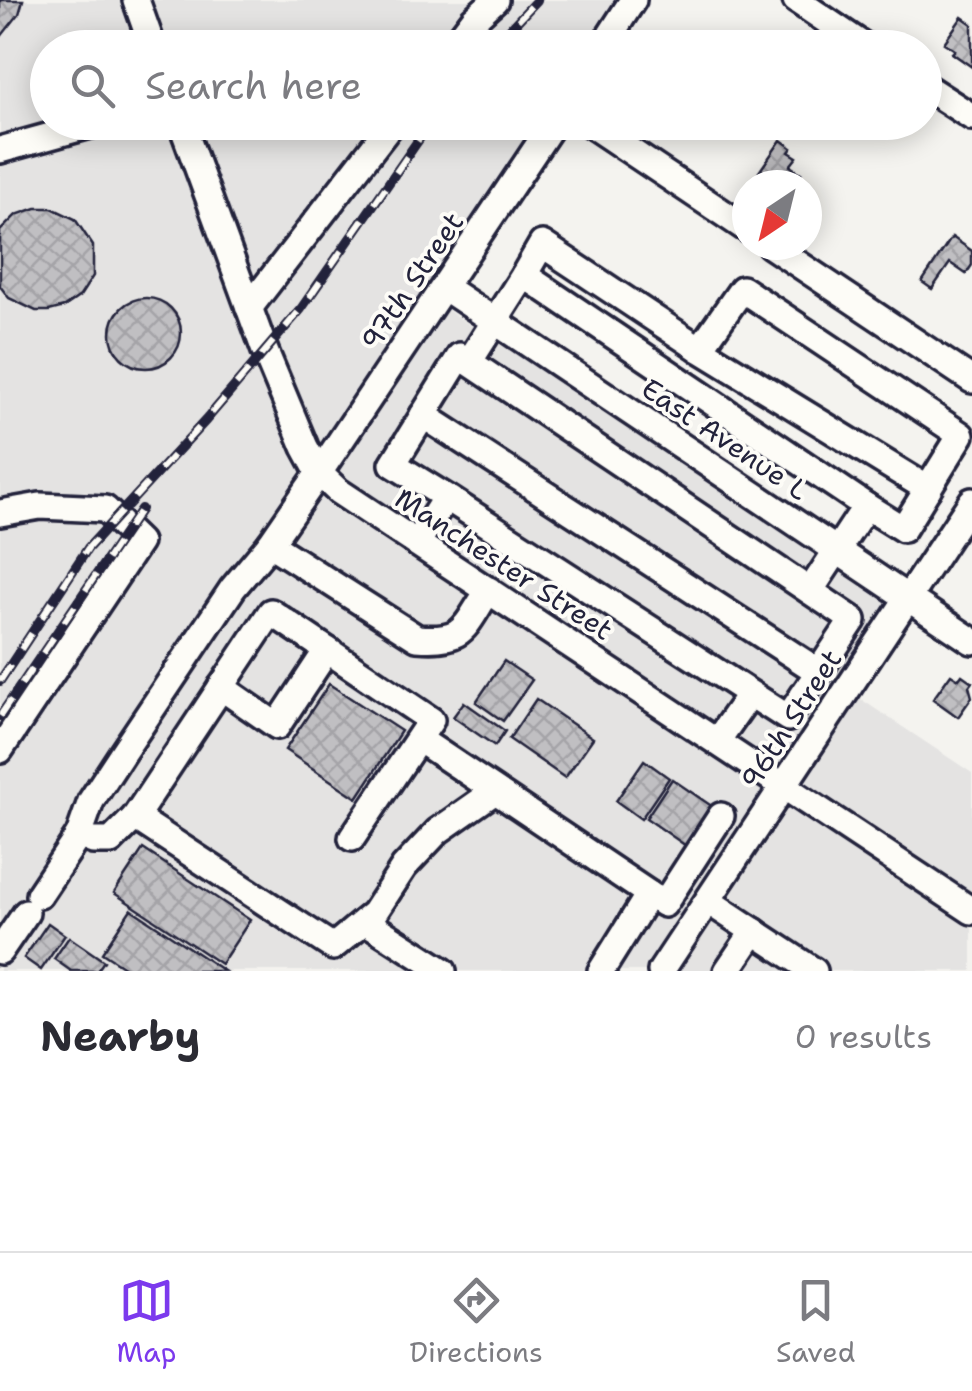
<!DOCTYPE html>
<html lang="en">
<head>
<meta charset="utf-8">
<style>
  body { margin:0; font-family:"Shantell Sans",sans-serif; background:#f2f2f3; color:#2b2b33 }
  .compass { position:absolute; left:732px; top:170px; width:90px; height:90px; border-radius:50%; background:#fff; box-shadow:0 5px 25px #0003; rotate:215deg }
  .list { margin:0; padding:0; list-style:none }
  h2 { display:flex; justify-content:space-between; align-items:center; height:130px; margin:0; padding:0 40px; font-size:42px }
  h2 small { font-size:32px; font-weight:400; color:#7c7c81 }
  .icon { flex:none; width:55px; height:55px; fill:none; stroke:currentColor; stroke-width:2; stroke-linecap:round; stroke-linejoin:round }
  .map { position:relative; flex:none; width:972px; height:971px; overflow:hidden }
  .search { position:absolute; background:#fff; box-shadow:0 5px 25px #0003; left:30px; right:30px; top:30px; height:110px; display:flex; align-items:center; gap:25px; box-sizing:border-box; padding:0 35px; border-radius:55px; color:#7c7c81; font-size:38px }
  .sheet { height:280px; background:#fff }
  nav { display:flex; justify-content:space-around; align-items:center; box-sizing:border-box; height:140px; border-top:2px solid #e1e1e2; background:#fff; font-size:28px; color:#7c7c81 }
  nav a { display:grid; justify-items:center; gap:5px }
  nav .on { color:#7c3aed }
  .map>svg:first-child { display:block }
  .built { fill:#e4e3e2 }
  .building { fill:url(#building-cross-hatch); stroke:#22223b; stroke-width:2.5 }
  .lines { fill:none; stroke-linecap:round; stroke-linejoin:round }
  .minor-casing { stroke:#22223b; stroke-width:32 }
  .minor { stroke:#fdfcf7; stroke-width:25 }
  .rail-casing { stroke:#22223b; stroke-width:10 }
  .rail { stroke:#fdfcf7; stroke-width:6; stroke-dasharray:19; stroke-linecap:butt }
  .labels { text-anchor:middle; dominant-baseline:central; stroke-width:8; stroke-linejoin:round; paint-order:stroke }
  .street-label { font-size:28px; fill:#22223b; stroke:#fdfcf7 }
</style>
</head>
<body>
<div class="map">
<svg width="972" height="971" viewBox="0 0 972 971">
  <defs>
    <pattern id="building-cross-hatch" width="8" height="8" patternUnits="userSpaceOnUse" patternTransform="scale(2.5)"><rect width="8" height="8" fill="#c0bfc2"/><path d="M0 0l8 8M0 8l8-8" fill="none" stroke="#a5a4a8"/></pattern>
  </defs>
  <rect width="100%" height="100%" fill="#f4f3ef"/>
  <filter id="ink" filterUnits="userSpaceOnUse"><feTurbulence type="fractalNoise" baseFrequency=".01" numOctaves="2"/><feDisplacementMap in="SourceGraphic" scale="20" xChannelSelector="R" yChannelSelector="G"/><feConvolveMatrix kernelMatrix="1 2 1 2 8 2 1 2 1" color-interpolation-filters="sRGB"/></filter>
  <g filter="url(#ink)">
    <polygon class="built" points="0,0 618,0 586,47 48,48 48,122 536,123 426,289 450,312 912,611 859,698 972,773 972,971 0,971"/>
    <g class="building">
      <polygon points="0,0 23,0 19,14 0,38"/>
      <polygon points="962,17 972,24 972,67 952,53 955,50 944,43"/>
      <polygon points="685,122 702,122 706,125 701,131 697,129 689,141 678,133"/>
      <polygon points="781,140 792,148 789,152 797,157 790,166 801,173 793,185 760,185 766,177 759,172"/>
      <polygon points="36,208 52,208 75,219 93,246 93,276 80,296 64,307 49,311 36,311 9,298 0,286 0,231 16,215"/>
      <polygon points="952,237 972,251 972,265 966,274 950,263 932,289 922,282"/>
      <circle cx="146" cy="333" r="35"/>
      <polygon points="504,661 532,680 503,721 476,702"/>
      <polygon points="951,674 959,679 962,675 972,682 969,686 972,697 958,717 933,699"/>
      <polygon points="329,684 401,731 357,798 285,750"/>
      <polygon points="536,699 593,738 565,778 509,739"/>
      <polygon points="464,702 505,731 495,746 453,717"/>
      <polygon points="644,760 669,778 641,819 616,801"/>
      <polygon points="672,779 716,809 689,848 646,818"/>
      <polygon points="143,849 250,920 221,964 114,893"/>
      <polygon points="131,909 224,971 130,971 102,953"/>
      <polygon points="48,923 65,935 41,970 24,958"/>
      <polygon points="69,937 104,961 97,971 71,971 54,959"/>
    </g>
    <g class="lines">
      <defs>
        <g id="minor">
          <polyline points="136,0 153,48"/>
          <polyline points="796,0 867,48"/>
          <polyline points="452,48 474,19 495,0"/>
          <polyline points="602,48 633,0"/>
          <polyline points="924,86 972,117"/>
          <polyline points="181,122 265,351 305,447 319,473 338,491 972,911"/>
          <polyline points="587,122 747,229"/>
          <polyline points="0,150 101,122"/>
          <polyline points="770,245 972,380"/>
          <polyline points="524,275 542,244 700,349 742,289 961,435 903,529 866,506"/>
          <polyline points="444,287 972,641"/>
          <polyline points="249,308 393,122"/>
          <polyline points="700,349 928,489"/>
          <polyline points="469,362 524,275 866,506 810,591"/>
          <polyline points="423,415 819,672"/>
          <polyline points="0,513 40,506 105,509 139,542 0,750"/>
          <polyline points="417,543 446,497 788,718 853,620 460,356 393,464 446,497"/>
          <path d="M270 544 417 638C466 642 463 628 489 590"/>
          <polyline points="221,687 277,726 327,650"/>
          <polyline points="717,741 750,694"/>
          <polyline points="429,746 664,904 721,816"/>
          <polyline points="135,817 271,612 431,720 352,838"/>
          <polyline points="79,835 93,841 111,841 135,817 333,947 374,913 404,867 438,831 495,791"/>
          <polyline points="39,895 79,835 91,801 123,752 233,588 270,544 319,473 554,122"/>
          <polyline points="708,901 814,971"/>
          <polyline points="365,921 443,971"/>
          <polyline points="0,951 26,913"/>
          <polyline points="601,971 649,894"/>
          <polyline points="661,971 972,501"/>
          <polyline points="727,971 754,931"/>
        </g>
      </defs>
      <use href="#minor" class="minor-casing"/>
      <use href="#minor" class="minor"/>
      <defs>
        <g id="rail">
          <polyline points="492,48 537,0"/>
          <polyline points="0,681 88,548 206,420 301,309 431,122"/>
          <polyline points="0,716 141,509"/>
        </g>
      </defs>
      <use href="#rail" class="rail-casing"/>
      <use href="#rail" class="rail"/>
    </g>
  </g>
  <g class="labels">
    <g class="street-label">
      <text transform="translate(412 281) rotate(-56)">97th Street</text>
      <text transform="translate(725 439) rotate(34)">East Avenue L</text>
      <text transform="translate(504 564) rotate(33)">Manchester Street</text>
      <text transform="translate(791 719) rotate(-57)">96th Street</text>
    </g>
  </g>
</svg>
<svg class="compass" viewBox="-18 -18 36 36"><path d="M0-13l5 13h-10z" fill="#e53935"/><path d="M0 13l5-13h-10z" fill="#7c7c81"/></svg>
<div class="search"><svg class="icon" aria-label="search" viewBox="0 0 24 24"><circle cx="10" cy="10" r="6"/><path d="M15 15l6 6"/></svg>Search here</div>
</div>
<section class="sheet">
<h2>Nearby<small>0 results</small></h2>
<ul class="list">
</ul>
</section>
<nav>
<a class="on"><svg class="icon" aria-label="map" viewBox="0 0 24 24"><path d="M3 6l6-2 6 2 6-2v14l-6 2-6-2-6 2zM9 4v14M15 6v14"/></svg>Map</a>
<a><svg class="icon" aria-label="directions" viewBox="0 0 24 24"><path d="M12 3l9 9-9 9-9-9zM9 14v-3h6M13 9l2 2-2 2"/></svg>Directions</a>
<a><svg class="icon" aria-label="saved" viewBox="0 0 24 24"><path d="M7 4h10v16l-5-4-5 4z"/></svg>Saved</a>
</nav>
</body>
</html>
